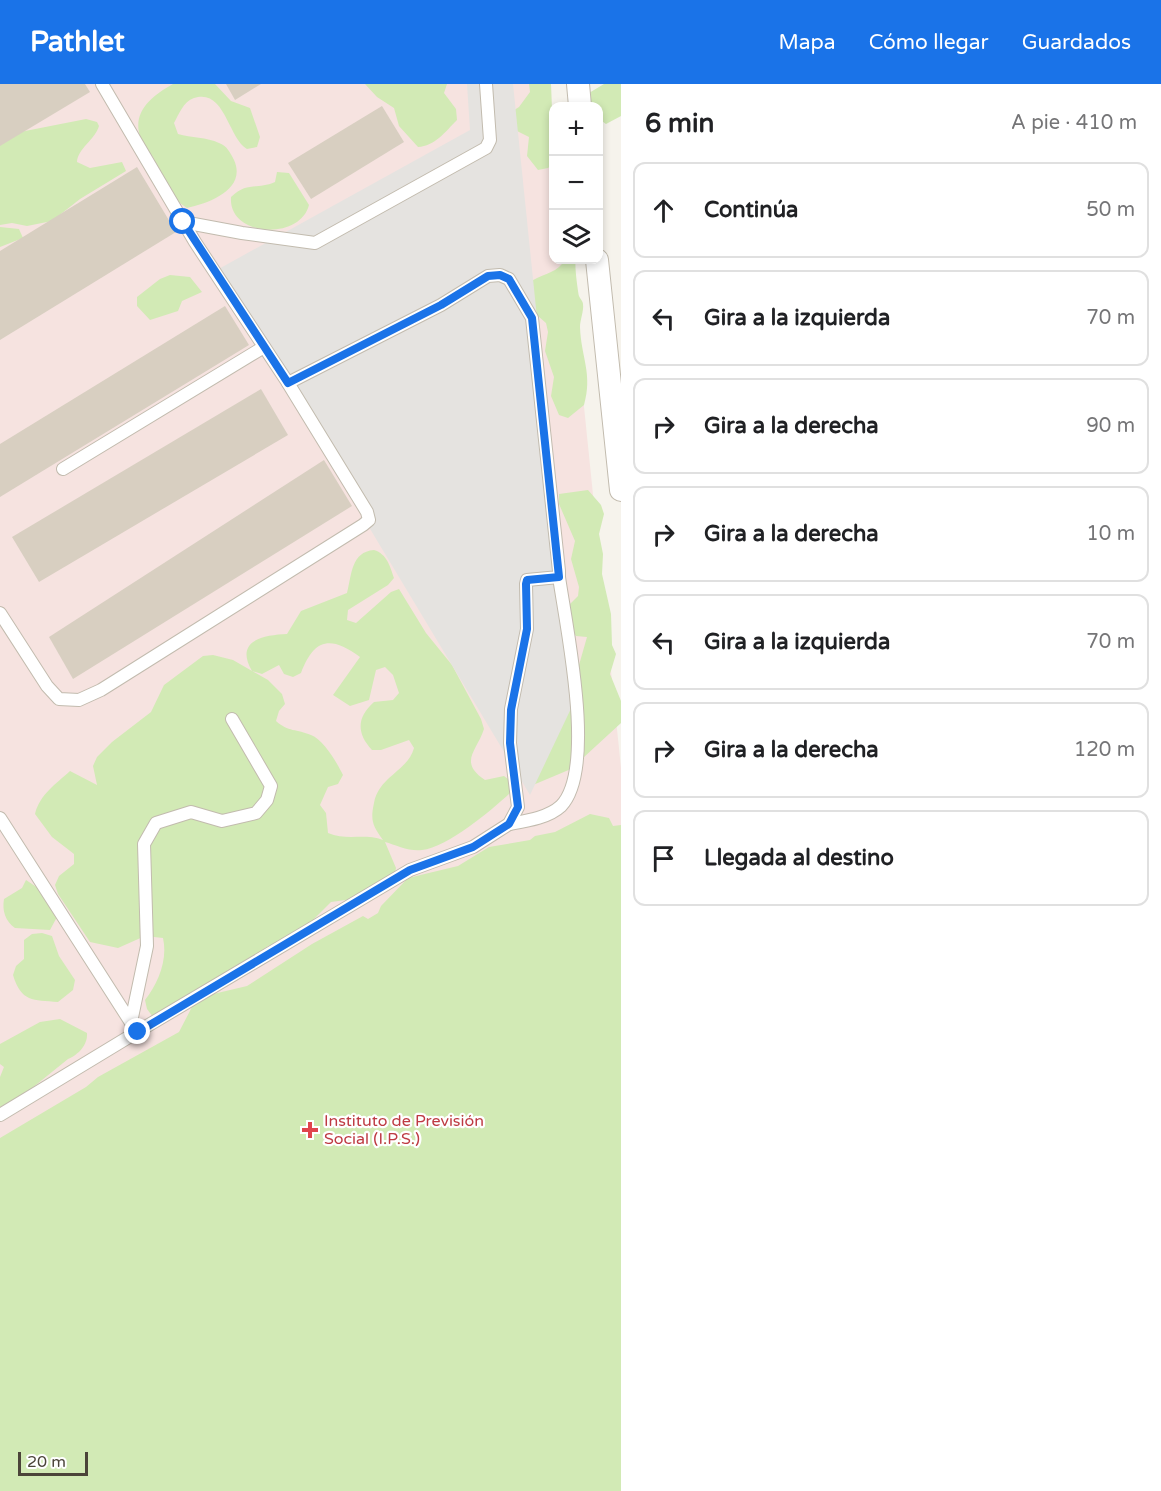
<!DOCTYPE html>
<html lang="es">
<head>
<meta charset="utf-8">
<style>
  body { margin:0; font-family:"Varela Round",sans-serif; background:#f6f6f6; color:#202124 }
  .controls { position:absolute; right:18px; top:18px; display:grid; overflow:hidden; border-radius:12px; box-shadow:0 3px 9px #0003 }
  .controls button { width:54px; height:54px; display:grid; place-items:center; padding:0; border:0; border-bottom:2px solid #e0e0e0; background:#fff; color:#202124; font:30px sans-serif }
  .scale { position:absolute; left:18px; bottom:15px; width:70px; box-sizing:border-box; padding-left:6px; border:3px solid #4b4439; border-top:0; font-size:16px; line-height:21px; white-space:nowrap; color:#4b4439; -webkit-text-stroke:4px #fff; paint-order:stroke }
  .stop { position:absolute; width:18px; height:18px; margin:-14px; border:4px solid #1a73e8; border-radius:50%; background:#fff }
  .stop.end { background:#1a73e8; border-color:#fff; box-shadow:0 2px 6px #0008 }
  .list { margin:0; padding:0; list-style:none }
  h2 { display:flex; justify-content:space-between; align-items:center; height:78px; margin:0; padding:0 24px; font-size:26px }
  h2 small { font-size:20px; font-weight:400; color:#757577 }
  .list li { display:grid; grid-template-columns:39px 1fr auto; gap:18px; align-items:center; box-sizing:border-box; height:96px; margin:0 12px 12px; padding:0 12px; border:2px solid #e0e0e0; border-radius:12px }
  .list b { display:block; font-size:22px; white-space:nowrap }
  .list em { font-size:20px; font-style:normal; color:#757577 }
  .icon { flex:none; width:33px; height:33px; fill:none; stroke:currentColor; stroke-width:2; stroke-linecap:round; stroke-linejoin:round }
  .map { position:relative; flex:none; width:621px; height:1407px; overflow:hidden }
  header { display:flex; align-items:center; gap:36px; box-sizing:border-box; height:84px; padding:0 30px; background:#1a73e8; color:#fff }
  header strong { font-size:28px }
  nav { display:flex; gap:33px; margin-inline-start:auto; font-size:21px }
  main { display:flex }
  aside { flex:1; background:#fff }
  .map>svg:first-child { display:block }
  .medical { fill:#f6e3e0 }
  .green { fill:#d2eab5 }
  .parking { fill:#e5e3e0 }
  .building { fill:#d8cfc1 }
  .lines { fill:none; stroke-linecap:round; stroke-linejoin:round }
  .service-casing { stroke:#c2bbae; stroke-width:14 }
  .minor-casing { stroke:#c2bbae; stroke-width:24 }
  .service { stroke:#fff; stroke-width:12 }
  .minor { stroke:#fff; stroke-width:22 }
  .route { stroke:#1a73e8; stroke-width:8 }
  .health-dot { fill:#e0444e; stroke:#fff; stroke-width:2 }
  .labels { text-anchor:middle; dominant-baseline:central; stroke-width:4.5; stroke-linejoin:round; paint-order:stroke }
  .health-label { font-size:16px; fill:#be3a42; stroke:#fff; text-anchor:start }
</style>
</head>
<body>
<header>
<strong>Pathlet</strong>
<nav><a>Mapa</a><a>Cómo llegar</a><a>Guardados</a></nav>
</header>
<main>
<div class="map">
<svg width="621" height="1407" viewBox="0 0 621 1407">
  <rect width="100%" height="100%" fill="#f6f3ec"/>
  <polygon class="medical" points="0,0 551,0 554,176 569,176 621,684 621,1407 0,1407"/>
  <g class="green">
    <path d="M173 0H215L231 17 250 24 260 53 257 63 247 65C228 54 225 4 194 14 183 18 179 30 174 39L178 50C191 54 207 53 219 59 227 62 230 68 234 76 247 105 210 119 187 124 176 117 160 101 156 88 154 84 156 80 154 75 152 70 148 68 145 64 127 32 148 14 173 0Z"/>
    <path d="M365 0H447L444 9 456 25 457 36C445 48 435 62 418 63L399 42 394 24 377 13Z"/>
    <polygon points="529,0 551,0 554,79 548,84 538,86 527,72 529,53 513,45 511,28 519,23 530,8"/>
    <polygon points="604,0 621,0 621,32 606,40 599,35 598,22 590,22 589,9"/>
    <path d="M86 35 97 38 99 42C95 56 78 64 77 78L90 84 122 78 126 87 80 115 52 137 27 142 12 139 0 141V59L20 48Z"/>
    <path d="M277 88 289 89 309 121C300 157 228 153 231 113 247 97 257 106 275 98Z"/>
    <polygon points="0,143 19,145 23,154 0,163"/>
    <path d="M562 176H576C574 180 578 207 579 212 580 215 583 217 583 220 584 227 580 236 580 243 581 273 593 290 584 321L568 334 559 331 551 312 554 293 545 267 548 248 546 239 531 226 529 199C540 190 554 190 562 180Z"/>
    <polygon points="170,191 190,193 202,208 182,217 178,227 150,236 137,222 137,213 160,195"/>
    <polygon points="588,406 601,421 604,430 599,450 603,470 602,490 611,530 612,561 616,570 610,590 621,617 621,639 571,685 533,701 565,595 579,581 587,553 576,552 564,535 565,525 578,512 579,503 571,475 575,457 559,420 559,410"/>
    <path d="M374 466C387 470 390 482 394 494L388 501 348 526 347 536 356 539 391 508 399 505 426 549 452 581 481 635 484 645C477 667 458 678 485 696L504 692 512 698 511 708C492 726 448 763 422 766 410 768 396 761 385 758L396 784 394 794 360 814 331 818 310 839 287 855 268 862 236 884 153 933 147 925 145 916C158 899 168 876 163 854L145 852 118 864 90 858 58 810 55 801 59 792 74 780V770L52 753 35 730C40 710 56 700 70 687L97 701 93 682 97 673 112 658 151 628 164 601 203 572 213 571 233 576 268 596 282 610 285 620 279 627 276 637C288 648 297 645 311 651 324 656 337 679 343 691L338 700 328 703 320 721 326 729 328 749C346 757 365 749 383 756 373 742 370 737 374 719 379 692 408 687 414 664L409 656 381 666H372C356 649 357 633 374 618L393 616 399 609 393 591 385 583 376 586 369 616 350 622 333 611 360 573C330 551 314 555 301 589L293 593 284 590 279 581 262 590 252 587C234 556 264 551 287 550L301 527 347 509C352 490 351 468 374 466Z"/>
    <polygon points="590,730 609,734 613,742 621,741 621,1407 0,1407 0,1054 86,1003 98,993 179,948 193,921 209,911 247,902 312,860 363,832 368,835 378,829 381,822 408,794 458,782 489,763 530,756 535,752 555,748"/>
    <path d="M26 796 47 810 57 833 50 846 15 844C5 837 2 826 4 815L22 804Z"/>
    <path d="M42 849 52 852 59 872 75 896 73 906 58 918C33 916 21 918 13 891L16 882 24 875V856L32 850Z"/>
    <path d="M60 935 87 949C88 961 78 971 68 975L21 1013 0 1023V993L4 983 0 980V960L40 938Z"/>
  </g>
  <polygon class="parking" points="467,0 513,0 576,614 530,711 215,187 470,46"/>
  <g class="building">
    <polygon points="0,0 85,0 90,8 0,62"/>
    <polygon points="226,0 261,0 235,16"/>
    <polygon points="382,22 404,58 311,115 288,79"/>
    <polygon points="137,83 176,148 0,256 0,167"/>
    <polygon points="225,222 249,261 0,413 0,360"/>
    <polygon points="261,305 288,351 39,498 12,453"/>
    <polygon points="324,376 352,422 73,595 49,553"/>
  </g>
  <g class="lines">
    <defs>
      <g id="service">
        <polyline points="102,0 195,158 288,299 441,221 488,192 500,191 509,195 532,234 559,487 559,493 527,496 526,500 527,545 511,625 510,659 518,723 509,740 473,763 410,786 137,948"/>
        <polyline points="183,138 242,149 315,159 486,64 490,56 486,0"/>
        <polyline points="63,385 264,263"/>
        <polyline points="0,529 47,602 59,615 79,616 101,606 363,441 369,436 367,428 288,299"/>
        <polyline points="0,734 137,948 0,1031"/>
        <path d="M509 740C526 737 548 734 561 722 597 685 566 542 559 493"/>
        <polyline points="131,938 147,862 144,760 156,739 191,728 222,737 256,729 267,716 271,702 232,635"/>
      </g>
      <g id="minor">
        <polyline points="578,0 580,22"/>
        <polyline points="597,176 621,406"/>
      </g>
    </defs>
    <use href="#service" class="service-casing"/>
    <use href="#minor" class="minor-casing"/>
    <use href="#service" class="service"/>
    <use href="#minor" class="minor"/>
  </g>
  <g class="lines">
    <polyline class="route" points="138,948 410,786 473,763 509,740 518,723 510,659 511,626 527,545 526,500 527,496 559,493 532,234 509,195 500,191 488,192 441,221 288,299 183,138"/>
  </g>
  <path class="health-dot" d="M307 1037h6v6h6v6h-6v6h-6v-6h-6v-6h6z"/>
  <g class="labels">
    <g class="health-label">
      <text x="324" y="1037">Instituto de Previsión<tspan x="324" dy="18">Social (I.P.S.)</tspan></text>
    </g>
  </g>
</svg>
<div class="controls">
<button>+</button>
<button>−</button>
<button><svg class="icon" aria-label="layers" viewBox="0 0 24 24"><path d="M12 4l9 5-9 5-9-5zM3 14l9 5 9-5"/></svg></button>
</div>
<div class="scale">20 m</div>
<div class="stop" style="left:183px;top:138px"></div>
<div class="stop end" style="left:138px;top:948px"></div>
</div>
<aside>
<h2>6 min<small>A pie · 410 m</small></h2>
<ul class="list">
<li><svg class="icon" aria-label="ahead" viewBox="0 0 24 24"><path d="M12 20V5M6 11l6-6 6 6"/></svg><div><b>Continúa</b></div><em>50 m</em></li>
<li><svg class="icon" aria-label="left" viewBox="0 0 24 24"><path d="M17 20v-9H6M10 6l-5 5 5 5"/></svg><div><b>Gira a la izquierda</b></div><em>70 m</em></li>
<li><svg class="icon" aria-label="right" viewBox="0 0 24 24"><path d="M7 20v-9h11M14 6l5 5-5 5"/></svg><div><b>Gira a la derecha</b></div><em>90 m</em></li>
<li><svg class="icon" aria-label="right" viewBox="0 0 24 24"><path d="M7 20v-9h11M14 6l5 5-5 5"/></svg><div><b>Gira a la derecha</b></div><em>10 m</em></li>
<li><svg class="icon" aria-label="left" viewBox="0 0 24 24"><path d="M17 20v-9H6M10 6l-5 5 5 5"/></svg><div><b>Gira a la izquierda</b></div><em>70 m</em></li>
<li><svg class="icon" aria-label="right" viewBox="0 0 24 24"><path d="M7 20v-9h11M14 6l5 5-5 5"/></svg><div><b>Gira a la derecha</b></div><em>120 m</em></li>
<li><svg class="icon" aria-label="arrive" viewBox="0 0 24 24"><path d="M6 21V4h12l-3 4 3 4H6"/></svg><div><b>Llegada al destino</b></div></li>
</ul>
</aside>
</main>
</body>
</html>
